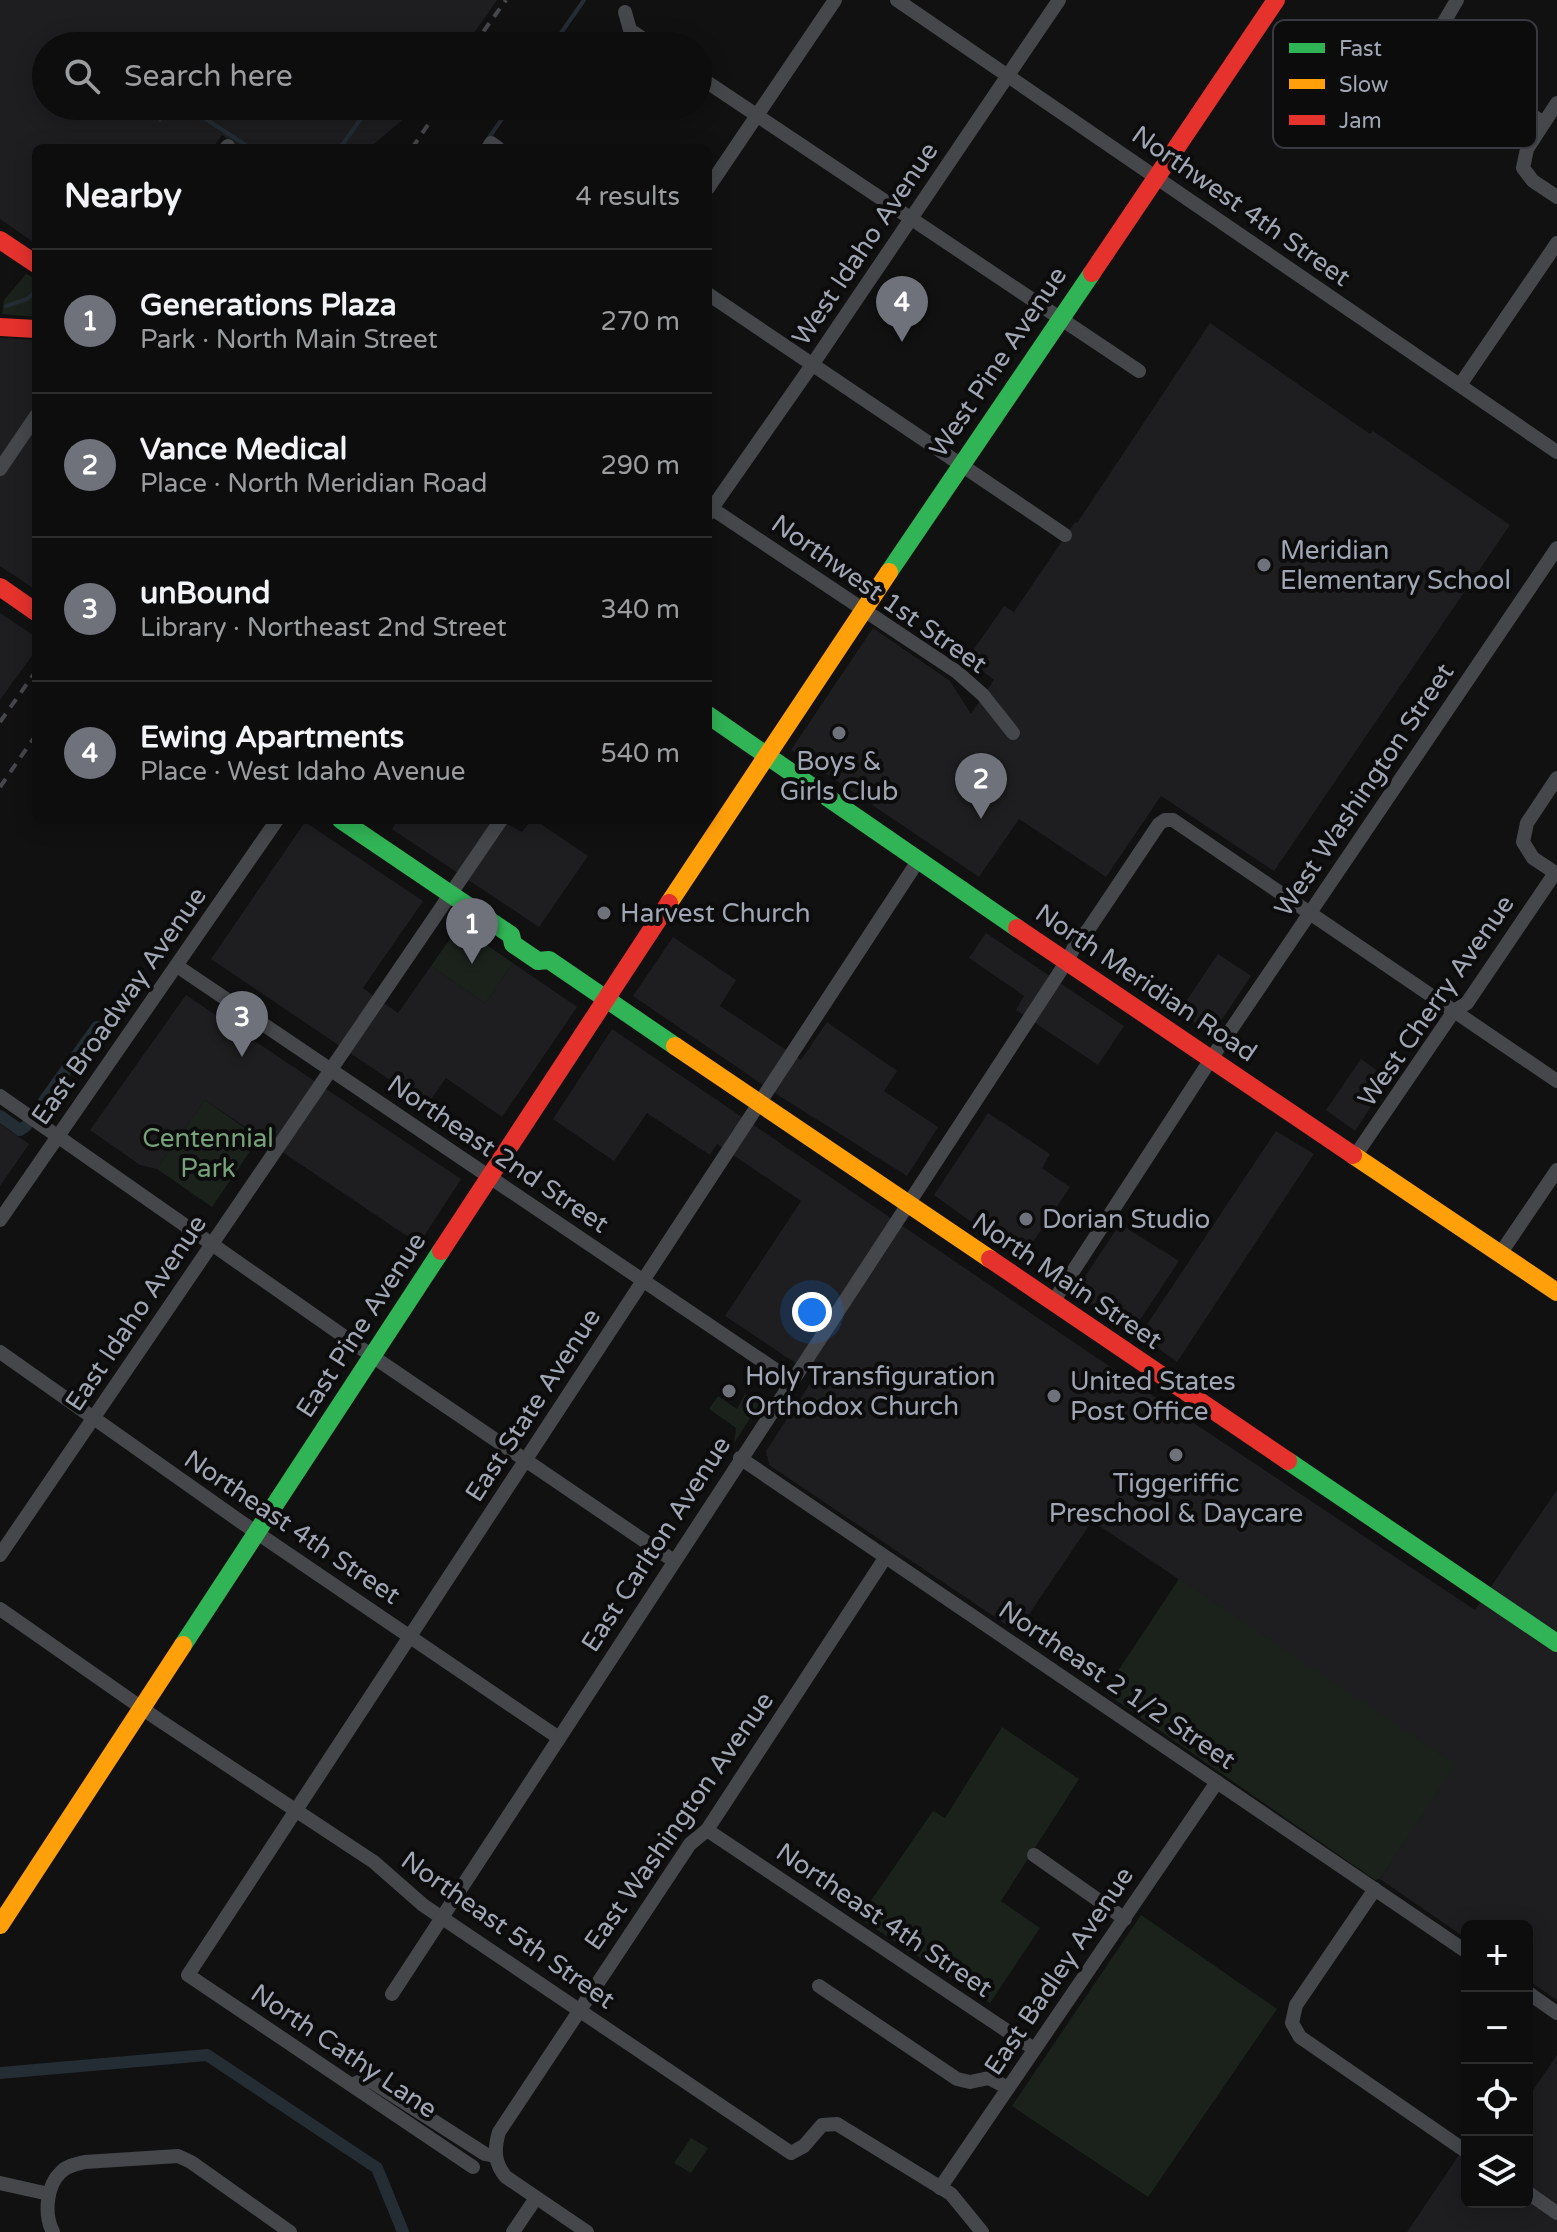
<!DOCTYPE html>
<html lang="en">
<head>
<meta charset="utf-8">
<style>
  body { margin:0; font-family:"Varela Round",sans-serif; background:#1b1b1c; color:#f1f3f6 }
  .controls { position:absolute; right:24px; bottom:24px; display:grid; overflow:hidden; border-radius:12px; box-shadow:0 4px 20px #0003 }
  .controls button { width:72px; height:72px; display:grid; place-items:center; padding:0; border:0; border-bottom:2px solid #2d2d2e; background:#0d0d0e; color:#f1f3f6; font:40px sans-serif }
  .you { position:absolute; left:812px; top:1312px; width:28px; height:28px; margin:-20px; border:6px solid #fff; border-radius:50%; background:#1a73e8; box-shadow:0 0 0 12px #1a73e833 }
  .badge { display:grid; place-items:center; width:52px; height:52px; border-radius:50%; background:#6f727b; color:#fff; font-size:26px; font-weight:700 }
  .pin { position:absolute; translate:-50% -66px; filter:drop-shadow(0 2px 4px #0008) }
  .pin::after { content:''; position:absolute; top:42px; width:28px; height:24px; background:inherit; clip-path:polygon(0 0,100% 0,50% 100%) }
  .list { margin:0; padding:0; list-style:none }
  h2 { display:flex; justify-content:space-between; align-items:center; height:104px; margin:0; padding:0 32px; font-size:34px }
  h2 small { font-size:26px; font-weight:400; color:#9a9c9e }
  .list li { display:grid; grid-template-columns:52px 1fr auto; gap:24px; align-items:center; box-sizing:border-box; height:144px; padding:0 32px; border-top:2px solid #2d2d2e }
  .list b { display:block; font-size:30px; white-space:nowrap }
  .list p { margin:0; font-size:26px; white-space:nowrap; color:#9a9c9e }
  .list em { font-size:26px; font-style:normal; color:#9a9c9e }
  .icon { flex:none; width:44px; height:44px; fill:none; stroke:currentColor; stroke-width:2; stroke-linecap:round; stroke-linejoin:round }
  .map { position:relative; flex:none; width:1557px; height:2232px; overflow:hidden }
  .search { position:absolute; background:#0d0d0e; box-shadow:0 4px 20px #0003; left:32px; top:32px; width:680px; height:88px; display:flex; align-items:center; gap:20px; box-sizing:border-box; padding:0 28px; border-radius:44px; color:#9a9c9e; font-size:30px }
  .panel { position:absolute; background:#0d0d0e; box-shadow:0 4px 20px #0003; left:32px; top:144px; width:680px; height:680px; border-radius:12px }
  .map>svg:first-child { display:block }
  .built { fill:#1e1e20 }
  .green { fill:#1b221c }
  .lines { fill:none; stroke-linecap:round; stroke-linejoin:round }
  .stream { stroke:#242c34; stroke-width:4 }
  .canal { stroke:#242c34; stroke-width:12 }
  .street { stroke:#45474b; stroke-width:14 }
  .fast { stroke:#30b455; stroke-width:18 }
  .slow { stroke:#ff9f0a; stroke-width:18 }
  .jam { stroke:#e5322d; stroke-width:18 }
  .rail { stroke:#46474b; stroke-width:4; stroke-dasharray:10 8; stroke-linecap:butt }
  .poi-dot { fill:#6f727b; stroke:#0c0c0d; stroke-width:3 }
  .labels { text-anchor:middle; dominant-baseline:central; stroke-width:8; stroke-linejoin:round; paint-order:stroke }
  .street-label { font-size:26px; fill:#a1a6b4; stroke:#0c0c0d }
  .poi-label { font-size:26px; fill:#a1a6b4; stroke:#0c0c0d; text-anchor:start }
  .park-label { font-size:26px; fill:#76a179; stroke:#0c0c0d }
  .key { fill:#0c0c0d; stroke:#393a3f; stroke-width:2 }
  .key-label { font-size:22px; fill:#a1a6b4 }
</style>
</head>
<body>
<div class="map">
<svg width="1557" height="2232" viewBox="0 0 1557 2232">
  <rect width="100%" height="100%" fill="#111112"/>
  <g class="built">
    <polygon points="0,0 497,0 465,46 46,46 46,106 419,106 369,148 240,148 222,135 213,148 36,148 36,244 0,219"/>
    <polygon points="1210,323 1370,434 1373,431 1510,525 1274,871 1161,796 1106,877 1019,819 979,877 791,750 873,628 950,681 971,714 994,680 967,659 1004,606 1014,612 1075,522 1077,523"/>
    <polygon points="0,338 36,340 36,590 0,566"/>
    <polygon points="0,613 36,637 36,650 0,700"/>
    <polygon points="398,820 500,820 522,832 531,820 535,820 588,856 539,927 392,829"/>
    <polygon points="305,822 423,901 363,988 398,1013 431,966 485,1003 513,963 577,1007 502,1117 446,1078 427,1105 211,959"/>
    <polygon points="986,933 1124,1026 1098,1065 1016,1010 1024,996 969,958"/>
    <polygon points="673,937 736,980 720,1006 801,1060 827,1022 897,1071 884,1091 938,1127 907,1176 778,1095 633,996"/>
    <polygon points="1218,954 1251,976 1212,1034 1179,1012"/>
    <polygon points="186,995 461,1179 419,1244 205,1100 157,1169 140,1165 90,1130"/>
    <polygon points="612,1029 1168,1406 1475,1610 1557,1490 1557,2000 1527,1980 1527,1926 1467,1926 1467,1939 1380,1879 1454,1764 1092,1521 1017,1632 769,1465 766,1451 815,1376 725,1316 801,1201 717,1144 710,1155 647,1113 614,1161 553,1119"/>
    <polygon points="1361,1059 1389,1079 1355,1131 1326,1110"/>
    <polygon points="988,1113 1050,1154 1042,1168 1070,1187 1022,1258 934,1195"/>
    <polygon points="0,1124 29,1144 0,1186"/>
    <polygon points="1276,1131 1314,1154 1177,1362 1140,1335"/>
    <polygon points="1120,1224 1179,1261 1132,1332 1074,1293"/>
    <polygon points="1557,2055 1557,2232 1407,2232 1467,2143 1467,2202 1527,2202 1527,2099"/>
  </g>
  <g class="green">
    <polygon points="26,274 36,279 36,317 2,314 4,300"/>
    <polygon points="459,926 513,963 485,1003 431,966"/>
    <polygon points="205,1100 259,1138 212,1207 157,1169"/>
    <polygon points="745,1394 760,1403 734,1443 736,1428 709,1409 718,1396 737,1409"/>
    <polygon points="1179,1579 1455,1764 1380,1879 1375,1880 1104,1692"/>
    <polygon points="1002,1727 1079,1779 1001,1901 1040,1928 990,2003 859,1918 933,1811 945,1818"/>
    <polygon points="1141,1915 1277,2009 1148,2197 1012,2106"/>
    <polygon points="691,2138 708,2148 691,2173 674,2163"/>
  </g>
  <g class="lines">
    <g class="stream">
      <polyline points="552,46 584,0"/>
      <polyline points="186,106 250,148"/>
      <polyline points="160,120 169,106"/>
      <polyline points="488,139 511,106"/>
      <polyline points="340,148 370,106"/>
      <polyline points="6,306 27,299 36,291"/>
    </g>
    <g class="canal">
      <polyline points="44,1101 97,1027"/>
      <polyline points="0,1116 20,1130 26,1126"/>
      <polyline points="0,2073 207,2055 377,2168 403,2232"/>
    </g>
    <g class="street">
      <polyline points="897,0 1557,452"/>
      <polyline points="1457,0 1437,34 1440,49 1543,123"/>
      <polyline points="625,12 630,30 654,46"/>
      <polyline points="698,76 1139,371"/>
      <polyline points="1557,103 1527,149 1523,168 1533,181 1557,197"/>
      <polyline points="226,148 228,146"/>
      <polyline points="488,148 491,143 498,148"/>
      <polyline points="708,188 835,0"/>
      <polyline points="708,294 1065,535"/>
      <polyline points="1460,385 1557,243"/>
      <polyline points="0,469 36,416"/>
      <polyline points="708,506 957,672 983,695 1013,733"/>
      <polyline points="708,514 812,365 1059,0"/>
      <polyline points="1557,778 1527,823 1523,842 1533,858 1557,874"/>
      <polyline points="177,966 792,1381"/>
      <polyline points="0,1096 372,1356 674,1561"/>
      <polyline points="1355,1156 1454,1011 1467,1003 1555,873"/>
      <polyline points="0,1220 277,820"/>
      <polyline points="1500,1254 1557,1170"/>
      <polyline points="1053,1302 1211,1059 1557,548"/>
      <polyline points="0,1352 241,1522 559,1738"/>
      <polyline points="740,1458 1467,1952"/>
      <polyline points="0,1555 501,820"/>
      <polyline points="0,1609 159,1720 374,1862 423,1905 791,2153 804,2146 822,2125 837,2124 951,2194 982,2232"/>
      <polyline points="707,1830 1034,2049"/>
      <polyline points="1034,1855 1125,1919"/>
      <polyline points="1375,1889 1296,2005 1292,2023 1300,2037 1467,2152"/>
      <polyline points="819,1986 957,2079 970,2082 989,2078 1008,2088"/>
      <polyline points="1527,1992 1557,2013"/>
      <polyline points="392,1994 1067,961 1078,940 1088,930 1159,824 1165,820 1173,820 1557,1081"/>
      <polyline points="352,2085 361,2081 371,2081 485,2154 495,2156"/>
      <polyline points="473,2167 188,1975 918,861"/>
      <polyline points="0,2183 49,2194"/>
      <polyline points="940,2188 1217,1782"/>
      <polyline points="1527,2192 1557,2213"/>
      <path d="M53 2232C44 2215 46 2186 61 2172 68 2165 77 2164 85 2162L178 2156 191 2162 290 2232"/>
      <polyline points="513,2232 536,2198"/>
      <path d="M587 2232 506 2177C494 2163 494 2149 499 2132L690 1844 707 1830 885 1558"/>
    </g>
    <g class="fast">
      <polyline points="889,572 1092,273"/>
      <polyline points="708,715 1017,928"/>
      <polyline points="341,820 511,935 513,944 538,961 549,960 675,1046"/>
      <polyline points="1288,1461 1557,1643"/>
      <polyline points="183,1645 441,1251"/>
    </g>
    <g class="slow">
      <polyline points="669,903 889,572"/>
      <polyline points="675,1046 990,1259"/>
      <polyline points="1353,1155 1557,1292"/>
      <polyline points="0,1925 183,1645"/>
    </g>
    <g class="jam">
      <polyline points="0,240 36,264"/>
      <polyline points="1092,273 1276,0"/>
      <polyline points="0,327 36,329"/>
      <polyline points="0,587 36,612"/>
      <polyline points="1017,928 1353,1155"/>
      <polyline points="441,1251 669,903"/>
      <polyline points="990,1259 1288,1461"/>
    </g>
    <g class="rail">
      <polyline points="473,46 506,0"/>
      <polyline points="412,148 441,106"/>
      <polyline points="0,722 36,671"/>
      <polyline points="0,787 36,735"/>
    </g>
  </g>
  <g class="poi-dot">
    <circle cx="1264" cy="565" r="8"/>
    <circle cx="839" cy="733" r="8"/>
    <circle cx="604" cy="913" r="8"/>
    <circle cx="1026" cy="1219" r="8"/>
    <circle cx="729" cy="1391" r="8"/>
    <circle cx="1054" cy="1396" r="8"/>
    <circle cx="1176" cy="1455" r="8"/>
  </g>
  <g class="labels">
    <g class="street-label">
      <text transform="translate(1241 206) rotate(35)">Northwest 4th Street</text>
      <text transform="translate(865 244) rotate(-56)">West Idaho Avenue</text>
      <text transform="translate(998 362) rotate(-56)">West Pine Avenue</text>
      <text transform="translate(879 594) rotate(35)">Northwest 1st Street</text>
      <text transform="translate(1364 790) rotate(-56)">West Washington Street</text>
      <text transform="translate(1146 983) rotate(34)">North Meridian Road</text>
      <text transform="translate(1436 1001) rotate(-55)">West Cherry Avenue</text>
      <text transform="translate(119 1006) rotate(-55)">East Broadway Avenue</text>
      <text transform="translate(498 1154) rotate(34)">Northeast 2nd Street</text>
      <text transform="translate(1067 1281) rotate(34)">North Main Street</text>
      <text transform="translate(136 1313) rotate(-56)">East Idaho Avenue</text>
      <text transform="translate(361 1325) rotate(-57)">East Pine Avenue</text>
      <text transform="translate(533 1405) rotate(-57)">East State Avenue</text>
      <text transform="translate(292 1527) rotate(34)">Northeast 4th Street</text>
      <text transform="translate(656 1544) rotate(-57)">East Carlton Avenue</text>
      <text transform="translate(1117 1685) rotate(34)">Northeast 2 1/2 Street</text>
      <text transform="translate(679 1821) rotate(-55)">East Washington Avenue</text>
      <text transform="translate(884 1920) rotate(34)">Northeast 4th Street</text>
      <text transform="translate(508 1930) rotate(35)">Northeast 5th Street</text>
      <text transform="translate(1059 1971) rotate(-56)">East Badley Avenue</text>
      <text transform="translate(344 2051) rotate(34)">North Cathy Lane</text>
    </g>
    <g class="poi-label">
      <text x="1280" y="550">Meridian<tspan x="1280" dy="30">Elementary School</tspan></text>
      <text x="839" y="761" text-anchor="middle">Boys &amp;<tspan x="839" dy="30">Girls Club</tspan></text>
      <text x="620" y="913">Harvest Church</text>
      <text x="1042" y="1219">Dorian Studio</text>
      <text x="745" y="1376">Holy Transfiguration<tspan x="745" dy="30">Orthodox Church</tspan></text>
      <text x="1070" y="1381">United States<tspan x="1070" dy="30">Post Office</tspan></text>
      <text x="1176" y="1483" text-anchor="middle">Tiggeriffic<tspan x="1176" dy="30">Preschool &amp; Daycare</tspan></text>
    </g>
    <g class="park-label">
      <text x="208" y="1138">Centennial<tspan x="208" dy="30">Park</tspan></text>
    </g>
  </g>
  <rect x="1273" y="20" width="264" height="128" rx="12" class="key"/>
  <rect x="1289" y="43" width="36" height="10" fill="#30b455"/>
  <rect x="1289" y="79" width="36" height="10" fill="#ff9f0a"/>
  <rect x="1289" y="115" width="36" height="10" fill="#e5322d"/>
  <g class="key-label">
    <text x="1339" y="56">Fast</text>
    <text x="1339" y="92">Slow</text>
    <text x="1339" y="128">Jam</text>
  </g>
</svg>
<div class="controls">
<button>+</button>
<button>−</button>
<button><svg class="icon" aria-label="locate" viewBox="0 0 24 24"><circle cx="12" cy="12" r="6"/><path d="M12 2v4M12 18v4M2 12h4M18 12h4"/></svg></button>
<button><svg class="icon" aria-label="layers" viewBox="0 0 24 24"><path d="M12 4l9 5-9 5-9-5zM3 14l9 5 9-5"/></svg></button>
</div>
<div class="you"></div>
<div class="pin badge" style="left:472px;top:964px">1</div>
<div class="pin badge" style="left:981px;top:819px">2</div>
<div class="pin badge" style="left:242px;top:1057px">3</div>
<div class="pin badge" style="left:902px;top:342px">4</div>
<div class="search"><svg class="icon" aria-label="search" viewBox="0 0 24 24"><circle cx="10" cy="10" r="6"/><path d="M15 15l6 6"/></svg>Search here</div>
<section class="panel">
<h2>Nearby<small>4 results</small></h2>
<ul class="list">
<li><span class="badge">1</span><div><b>Generations Plaza</b><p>Park · North Main Street</p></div><em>270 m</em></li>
<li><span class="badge">2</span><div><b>Vance Medical</b><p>Place · North Meridian Road</p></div><em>290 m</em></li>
<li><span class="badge">3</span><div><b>unBound</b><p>Library · Northeast 2nd Street</p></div><em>340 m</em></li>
<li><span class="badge">4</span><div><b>Ewing Apartments</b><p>Place · West Idaho Avenue</p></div><em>540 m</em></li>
</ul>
</section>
</div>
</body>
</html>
